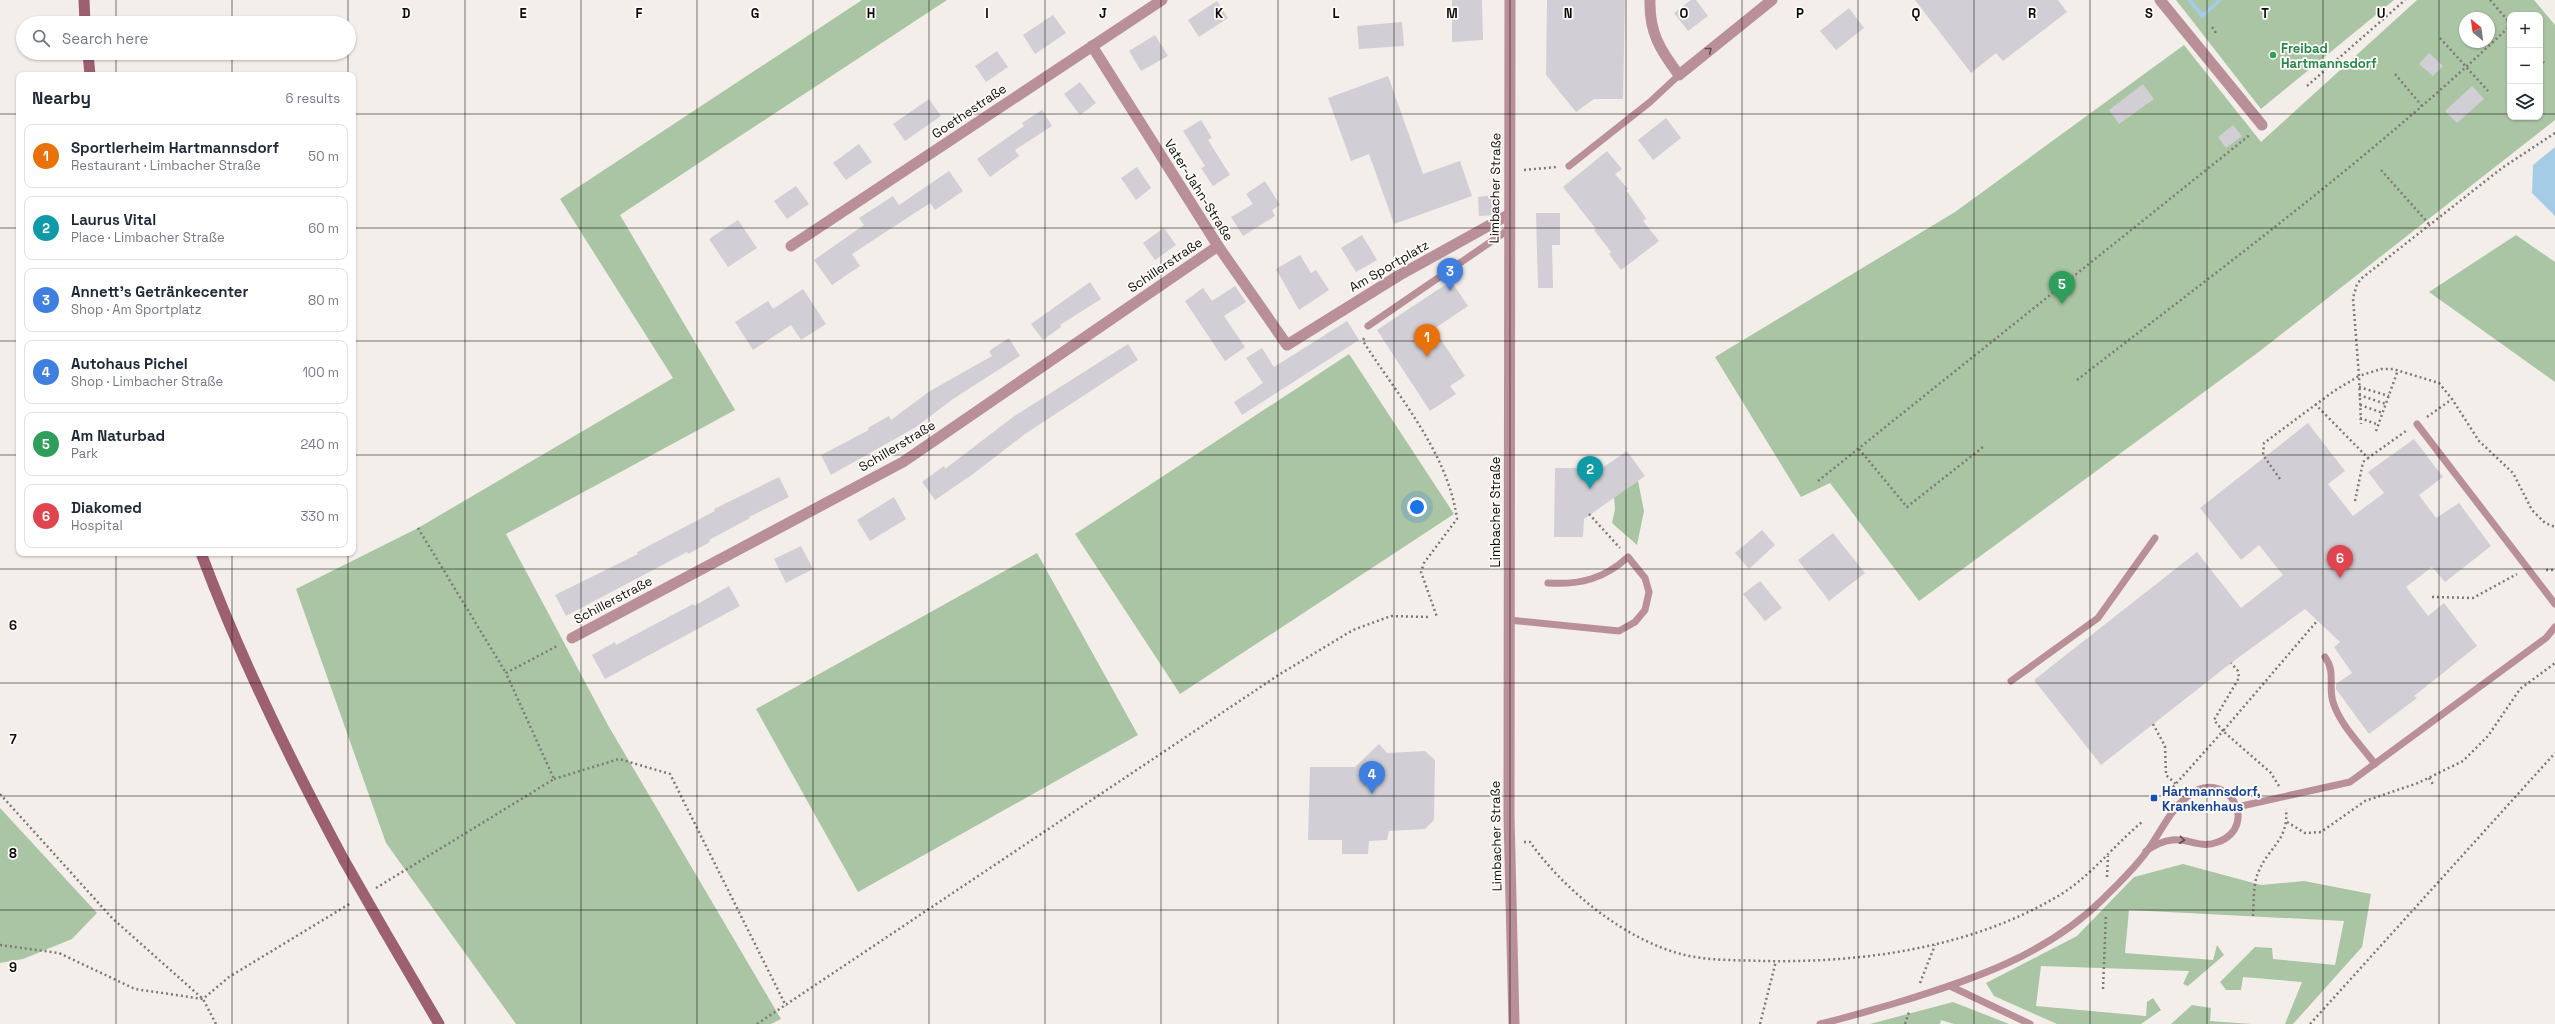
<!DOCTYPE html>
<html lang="en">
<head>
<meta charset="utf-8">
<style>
  body { margin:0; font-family:"Space Grotesk",sans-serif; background:#f6f6f7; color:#1f2937 }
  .controls { position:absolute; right:12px; top:12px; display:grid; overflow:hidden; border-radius:8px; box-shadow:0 1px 3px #0004 }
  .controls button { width:36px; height:36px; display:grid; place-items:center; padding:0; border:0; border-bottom:1px solid #e0e1e3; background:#fff; color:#1f2937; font:20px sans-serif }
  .compass { position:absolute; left:2459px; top:12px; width:36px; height:36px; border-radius:50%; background:#fff; box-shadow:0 1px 3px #0004; rotate:331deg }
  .you { position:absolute; left:1417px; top:507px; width:14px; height:14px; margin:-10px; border:3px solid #fff; border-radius:50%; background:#1a73e8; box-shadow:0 0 0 6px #1a73e833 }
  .badge { display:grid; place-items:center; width:26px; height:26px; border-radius:50%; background:#95581b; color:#fff; font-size:13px; font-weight:700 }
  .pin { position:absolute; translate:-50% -33px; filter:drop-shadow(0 1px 2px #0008) }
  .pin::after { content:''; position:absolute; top:21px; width:14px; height:12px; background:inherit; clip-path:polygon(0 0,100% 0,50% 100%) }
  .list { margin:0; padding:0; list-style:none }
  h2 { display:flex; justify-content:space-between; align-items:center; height:52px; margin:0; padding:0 16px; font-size:17px }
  h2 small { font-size:13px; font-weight:400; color:#747a83 }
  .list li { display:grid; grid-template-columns:26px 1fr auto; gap:12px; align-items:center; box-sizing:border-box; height:64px; margin:0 8px 8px; padding:0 8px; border:1px solid #e0e1e3; border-radius:8px }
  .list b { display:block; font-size:15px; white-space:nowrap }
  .list p { margin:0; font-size:13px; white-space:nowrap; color:#747a83 }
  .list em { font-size:13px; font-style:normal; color:#747a83 }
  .icon { flex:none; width:22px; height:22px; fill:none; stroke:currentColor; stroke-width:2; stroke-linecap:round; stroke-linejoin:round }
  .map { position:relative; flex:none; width:2555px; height:1024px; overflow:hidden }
  .search { position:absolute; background:#fff; box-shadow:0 1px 3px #0004; left:16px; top:16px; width:340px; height:44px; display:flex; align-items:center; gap:10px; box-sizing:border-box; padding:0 14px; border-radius:22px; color:#747a83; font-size:15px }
  .panel { position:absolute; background:#fff; box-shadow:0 1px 3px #0004; left:16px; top:72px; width:340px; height:484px; border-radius:8px }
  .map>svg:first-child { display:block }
  .green { fill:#aac5a3; fill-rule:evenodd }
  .water { fill:#a5cce7 }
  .building { fill:#d1cfd5 }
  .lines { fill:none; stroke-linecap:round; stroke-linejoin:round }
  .path { stroke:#7d7a77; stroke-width:2.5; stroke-dasharray:2 3; stroke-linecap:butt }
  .service { stroke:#b98f98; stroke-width:7 }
  .minor { stroke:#b98f98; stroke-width:11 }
  .secondary { stroke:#9c606f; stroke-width:11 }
  .secondary-bridge { stroke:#9c606f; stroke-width:11 }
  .oneway { stroke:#624d50 }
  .grid { fill:none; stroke:#0c0b09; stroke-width:1; stroke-opacity:0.55 }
  .leisure-dot { fill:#2e9e5b; stroke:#fefcf9; stroke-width:1.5 }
  .transit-dot { fill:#1a4fb4; stroke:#fefcf9; stroke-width:1.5 }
  .labels { text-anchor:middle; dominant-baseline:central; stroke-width:3.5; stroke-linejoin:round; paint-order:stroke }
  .leisure-label { font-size:13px; font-weight:bold; fill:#27864d; stroke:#fefcf9; text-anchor:start }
  .street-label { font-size:13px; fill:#0c0b09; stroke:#fefcf9 }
  .transit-label { font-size:13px; font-weight:bold; fill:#164399; stroke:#fefcf9; text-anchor:start }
  .grid-label { font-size:13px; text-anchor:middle; font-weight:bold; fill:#0c0b09; stroke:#fefcf9; stroke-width:3.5; stroke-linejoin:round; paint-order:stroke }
</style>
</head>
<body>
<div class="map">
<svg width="2555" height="1024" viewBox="0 0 2555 1024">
  <rect width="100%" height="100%" fill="#f3eee9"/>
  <g class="green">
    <polygon points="862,0 947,0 620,215 735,410 506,534 609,727 781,1019 771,1024 516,1024 386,843 296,589 418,528 673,378 560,199"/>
    <polygon points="2176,0 2394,0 2261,109"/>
    <path d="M2417 0H2534L2555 25V120L2260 351 1919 601 1830 483 1801 497 1715 357 1955 212 2184 45 2261 142ZM2510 15H2540V117H2510ZM2465 18H2489V42H2465Z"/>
    <polygon points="2516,235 2555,262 2555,382 2429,292"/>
    <polygon points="1349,354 1454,514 1180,694 1075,534"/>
    <polygon points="1638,481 1644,511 1637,545 1612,523 1615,509 1614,497"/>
    <polygon points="1037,553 1138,735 858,892 756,709"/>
    <polygon points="0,808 97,913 72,939 23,959 0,963"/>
    <polygon points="2183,864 2261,885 2304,881 2371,894 2362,947 2293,1024 2285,1024 2302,982 2243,977 2241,990 2226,990 2220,982 2255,947 2272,948 2273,959 2335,965 2344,921 2129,910 2125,953 2213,960 2217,945 2224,955 2188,986 2183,984 2189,971 2041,966 2036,1006 2146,1016 2147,1002 2153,998 2161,1010 2141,1024 2057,1024 1994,996 1986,983 2077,936 2134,877"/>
    <polygon points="1953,1002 2009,1024 1954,1024 1941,1020 1940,1024 1870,1024"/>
    <polygon points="2192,1005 2211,1008 2210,1021 2252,1024 2171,1024"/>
  </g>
  <g class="water">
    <polygon points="2187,0 2192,0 2203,13 2217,0 2222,0 2202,19"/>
    <polygon points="2555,147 2555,216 2532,193 2533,165"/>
  </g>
  <g class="building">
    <polygon points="1452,0 1482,0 1483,40 1452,42"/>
    <polygon points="1547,0 1625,0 1623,99 1594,99 1576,112 1546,75"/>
    <polygon points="1691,0 1696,0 1708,16 1688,31 1674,13"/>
    <polygon points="1915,0 2058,0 2067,12 2003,61 1996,53 1971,73"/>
    <polygon points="1217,1 1228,18 1199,37 1188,20"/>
    <polygon points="1849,8 1864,28 1836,50 1820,31"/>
    <polygon points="1053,15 1066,33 1035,54 1023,35"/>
    <polygon points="1402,22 1404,46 1359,49 1357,26"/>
    <polygon points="1155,35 1168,56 1141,71 1129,51"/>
    <polygon points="997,51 1008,67 986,82 975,66"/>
    <polygon points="2429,53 2443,66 2433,76 2419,64"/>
    <polygon points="1388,76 1423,174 1460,161 1472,196 1394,224 1369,154 1351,161 1328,98"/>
    <polygon points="1080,82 1096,103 1080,115 1064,94"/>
    <polygon points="2143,84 2154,99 2119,124 2109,110"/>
    <polygon points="2472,86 2484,99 2457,123 2445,111"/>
    <polygon points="929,99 941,116 905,141 893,124"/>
    <polygon points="1042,110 1052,126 1015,150 1019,156 990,177 977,159 1024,126 1022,123"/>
    <polygon points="1666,118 1681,138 1653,160 1638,140"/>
    <polygon points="1201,120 1212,138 1208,140 1230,175 1213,186 1201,168 1205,166 1183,131"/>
    <polygon points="2233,125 2242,136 2226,148 2218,137"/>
    <polygon points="859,144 872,162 846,180 833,163"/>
    <polygon points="1607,151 1622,169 1615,174 1628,189 1626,190 1646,218 1643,221 1659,241 1621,270 1609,254 1611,252 1594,230 1596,229 1563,187"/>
    <polygon points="1137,167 1151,188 1136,200 1121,178"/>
    <polygon points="949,171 963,191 935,210 930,203 852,254 860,266 832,285 814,260 864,225 859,218 893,196 899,205"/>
    <polygon points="1265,181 1280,205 1272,210 1275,216 1243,236 1231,217 1253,204 1246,194"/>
    <polygon points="796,186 809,204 787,219 774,201"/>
    <polygon points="1493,195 1494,215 1479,216 1478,197"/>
    <polygon points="1536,213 1560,213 1560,245 1552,245 1553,288 1538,288"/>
    <polygon points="738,220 757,248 728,267 709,239"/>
    <polygon points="1164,228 1176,245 1155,260 1143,243"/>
    <polygon points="1362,235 1377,260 1356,272 1341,248"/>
    <polygon points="1300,255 1311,273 1316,270 1329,290 1299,310 1276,269"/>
    <polygon points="1451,281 1468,306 1434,329 1465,376 1450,386 1456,394 1430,411 1377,330"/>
    <polygon points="1090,282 1101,299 1060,325 1061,327 1043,340 1031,324"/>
    <polygon points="1235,286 1246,302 1224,316 1245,347 1225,361 1185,301 1203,288 1212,301"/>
    <polygon points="803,289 826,324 801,340 791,325 753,350 735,322 768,301 773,309"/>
    <polygon points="1347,321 1359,340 1242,415 1234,402 1263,383 1246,358 1262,348 1274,367"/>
    <polygon points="1009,338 1020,356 953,399 916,427 831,475 821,455 869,430 868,428 889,416 891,420 930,391 992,356 989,351"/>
    <polygon points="1128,344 1138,360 1025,434 973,474 935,500 922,482 944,466 945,469 1013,417"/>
    <polygon points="2308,423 2345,471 2328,484 2353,516 2384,493 2368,472 2414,439 2443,477 2419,495 2436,518 2459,503 2491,546 2445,582 2432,567 2406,587 2428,616 2444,603 2477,646 2414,696 2417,698 2369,734 2336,689 2336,684 2352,673 2334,647 2340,642 2305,609 2231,663 2101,765 2034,680 2197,552 2241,608 2283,575 2259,545 2241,560 2200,508"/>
    <polygon points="1627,451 1645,476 1584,519 1583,537 1554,537 1555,468 1602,468"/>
    <polygon points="779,477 789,497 749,517 750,518 709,540 710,542 688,554 687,552 566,616 555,595 638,554 637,552 715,511 714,509"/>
    <polygon points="894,497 906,519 870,541 857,520"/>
    <polygon points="1762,530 1775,545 1749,569 1735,553"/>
    <polygon points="1833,533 1865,573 1829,601 1798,560"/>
    <polygon points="801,546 813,569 786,583 774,559"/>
    <polygon points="1760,581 1782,608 1765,621 1743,594"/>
    <polygon points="729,586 740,606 605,679 592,655 615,642 616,645 693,604 694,606"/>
    <polygon points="1379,744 1387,753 1425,751 1435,760 1434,820 1425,829 1389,831 1387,840 1369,841 1368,854 1342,854 1342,840 1308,840 1310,767 1355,767"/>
  </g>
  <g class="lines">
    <g class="path">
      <polyline points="2490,0 2510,23"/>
      <polyline points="2212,27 2216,33"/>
      <polyline points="2440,38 2488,91"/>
      <polyline points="2540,58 2544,63"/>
      <polyline points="2395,74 2422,106"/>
      <polyline points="2307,86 2405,0"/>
      <polyline points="2555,133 2502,168 2362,278 2357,284 2353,298 2359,376 2381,369 2393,369 2439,383 2452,399 2479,441 2513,473 2532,510 2545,523 2555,527"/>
      <polyline points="1524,170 1556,167"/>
      <polyline points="2381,170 2429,224"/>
      <path d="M1364 338 1363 341C1398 396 1448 453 1457 519L1424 563 1421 572 1437 617"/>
      <path d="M2077 380C2224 266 2375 155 2510 26"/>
      <polyline points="2359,387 2389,396"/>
      <polyline points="2359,395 2386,404"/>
      <polyline points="2315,404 2368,458 2406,431"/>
      <polyline points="2360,405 2383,413"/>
      <polyline points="2427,417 2452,399"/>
      <polyline points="2360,418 2379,425"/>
      <polyline points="2376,431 2398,370"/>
      <polyline points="1859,449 1907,507 1983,447"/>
      <polyline points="2280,479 2263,455 2264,443 2334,391 2359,376 2361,424"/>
      <polyline points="1818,481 2251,134"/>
      <polyline points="2355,501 2363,462 2368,458"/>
      <polyline points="1589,514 1620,548"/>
      <polyline points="418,528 506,673"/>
      <polyline points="2546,570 2555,570"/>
      <polyline points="2432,597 2473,598 2517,574"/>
      <polyline points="2153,724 2165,746 2166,775 2176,784"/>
      <polyline points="2429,778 2434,786"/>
      <polyline points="554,779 619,759 670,774 786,1006"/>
      <polyline points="2279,786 2271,773 2223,731 2317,621"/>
      <polyline points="2173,787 2223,731 2214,720 2239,678 2238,671 2231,663"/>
      <polyline points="0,794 112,918 203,999 216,1024"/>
      <polyline points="2287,822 2305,833 2321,832 2365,801 2418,783 2463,761 2488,736 2520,689 2555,663"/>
      <path d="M1524 842H1530C1564 890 1624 939 1681 954 1707 961 1737 960 1764 961 1861 963 1968 948 2053 899 2088 880 2112 847 2142 822"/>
      <polyline points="2107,877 2108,856"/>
      <polyline points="376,888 554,779 506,673 559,645"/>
      <path d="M2253 916C2254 902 2253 885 2258 873 2268 847 2289 841 2286 809"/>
      <polyline points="0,945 59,953 135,989 203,999 229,977 351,903"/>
      <polyline points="1920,983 1935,945"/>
      <polyline points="2103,989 2106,914"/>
      <polyline points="757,1024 1280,674 1353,630 1391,616 1430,617"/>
      <polyline points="1760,1024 1776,961"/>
      <polyline points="1905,1024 1909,1012"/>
      <polyline points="2310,1024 2555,753"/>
    </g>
    <g class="service">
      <polyline points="1569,166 1650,102 1679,75"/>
      <polyline points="1368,326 1508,230"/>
      <polyline points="2417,424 2555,604"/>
      <path d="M1509 620 1619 631 1635 622 1645 610 1649 592 1645 578 1628 557C1604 579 1580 585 1548 583"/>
      <path d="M2325 657C2336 672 2328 686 2333 702 2340 725 2361 745 2375 764"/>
      <polyline points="2011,681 2098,618 2155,538"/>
      <polyline points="2237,807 2350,782 2546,638 2555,627"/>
      <polyline points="1950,986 2030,1024"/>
      <path d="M1820 1024C1846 1018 1871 1010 1896 1003 1972 980 2047 955 2104 898 2119 883 2135 868 2147 851 2161 832 2169 811 2188 796 2227 765 2261 826 2218 842 2192 852 2182 826 2146 851"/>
    </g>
    <g class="minor">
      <polyline points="1510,0 1509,816 1514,1024"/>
      <path d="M1650 0C1649 32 1660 50 1679 75L1772 0"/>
      <polyline points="2160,0 2262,125"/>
      <polyline points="1092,46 1218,246 1287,345 1398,276 1508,215"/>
      <polyline points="791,246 1162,0"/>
      <polyline points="572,638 903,462 1218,246"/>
    </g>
    <g class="secondary">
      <polyline points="84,0 85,23"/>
      <polyline points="88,53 90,75"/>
      <path d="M201 553C241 660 290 760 344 860"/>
      <polyline points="384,930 439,1024"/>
    </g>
    <polyline class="secondary-bridge" points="344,860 384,930"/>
  </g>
  <defs><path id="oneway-chevron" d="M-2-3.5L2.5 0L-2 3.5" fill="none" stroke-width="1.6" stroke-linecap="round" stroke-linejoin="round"/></defs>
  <g class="oneway">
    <use href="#oneway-chevron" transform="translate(1709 50) rotate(-39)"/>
    <use href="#oneway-chevron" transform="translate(2182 840) rotate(6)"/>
  </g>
  <path class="grid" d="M116 0V23M232 0V23M348 0V23M465 0V1024M581 0V1024M697 0V1024M813 0V1024M929 0V1024M1045 0V1024M1161 0V1024M1278 0V1024M1394 0V1024M1510 0V1024M1626 0V1024M1742 0V1024M1858 0V1024M1974 0V1024M2090 0V1024M2207 0V1024M2323 0V1024M2439 0V1024M116 53V75M232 53V75M348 53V75M0 114H19M353 114H2510M2540 114H2555M0 228H19M353 228H2555M0 341H19M353 341H2555M0 455H19M353 455H2555M116 553V1024M232 553V1024M348 553V1024M0 569H2555M0 683H2555M0 796H2555M0 910H2555"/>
  <circle class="leisure-dot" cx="2273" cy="55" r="4"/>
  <rect class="transit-dot" x="2150" y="794" width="8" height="8" rx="2"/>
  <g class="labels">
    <g class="leisure-label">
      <text x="2281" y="48">Freibad<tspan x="2281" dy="15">Hartmannsdorf</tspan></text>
    </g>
    <g class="street-label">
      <text transform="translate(969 111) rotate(-34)">Goethestraße</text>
      <text transform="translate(1495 188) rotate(-89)">Limbacher Straße</text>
      <text transform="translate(1199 190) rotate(58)">Vater-Jahn-Straße</text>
      <text transform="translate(1165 265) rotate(-34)">Schillerstraße</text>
      <text transform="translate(1389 266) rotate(-30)">Am Sportplatz</text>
      <text transform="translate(897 446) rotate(-31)">Schillerstraße</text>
      <text transform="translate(1495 512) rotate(-90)">Limbacher Straße</text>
      <text transform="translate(613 600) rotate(-28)">Schillerstraße</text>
      <text transform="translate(1496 836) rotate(-91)">Limbacher Straße</text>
    </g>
    <g class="transit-label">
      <text x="2162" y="791">Hartmannsdorf,<tspan x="2162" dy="15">Krankenhaus</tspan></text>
    </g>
  </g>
  <g class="grid-label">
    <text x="406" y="18">D</text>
    <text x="523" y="18">E</text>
    <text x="639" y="18">F</text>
    <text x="755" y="18">G</text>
    <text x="871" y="18">H</text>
    <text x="987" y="18">I</text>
    <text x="1103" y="18">J</text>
    <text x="1219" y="18">K</text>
    <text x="1336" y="18">L</text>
    <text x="1452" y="18">M</text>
    <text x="1568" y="18">N</text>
    <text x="1684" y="18">O</text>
    <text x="1800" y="18">P</text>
    <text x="1916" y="18">Q</text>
    <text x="2032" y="18">R</text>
    <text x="2149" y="18">S</text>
    <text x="2265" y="18">T</text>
    <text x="2381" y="18">U</text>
    <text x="13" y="630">6</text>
    <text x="13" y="744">7</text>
    <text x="13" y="858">8</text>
    <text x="13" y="972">9</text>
  </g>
</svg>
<div class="controls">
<button>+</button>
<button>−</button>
<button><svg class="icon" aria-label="layers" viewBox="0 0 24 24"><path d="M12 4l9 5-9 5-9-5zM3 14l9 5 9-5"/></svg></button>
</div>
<svg class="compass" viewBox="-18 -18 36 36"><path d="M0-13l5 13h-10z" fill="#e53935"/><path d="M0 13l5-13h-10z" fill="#747a83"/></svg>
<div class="you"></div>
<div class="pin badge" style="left:1427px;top:357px;background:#e8710a">1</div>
<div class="pin badge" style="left:1590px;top:489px;background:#0f9aa8">2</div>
<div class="pin badge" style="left:1450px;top:291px;background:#3f7fe0">3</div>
<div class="pin badge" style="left:1372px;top:794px;background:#3f7fe0">4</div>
<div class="pin badge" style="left:2062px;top:304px;background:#2e9e5b">5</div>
<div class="pin badge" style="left:2340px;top:578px;background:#e0444e">6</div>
<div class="search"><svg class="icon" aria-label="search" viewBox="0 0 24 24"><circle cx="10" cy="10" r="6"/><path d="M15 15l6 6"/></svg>Search here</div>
<section class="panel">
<h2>Nearby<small>6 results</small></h2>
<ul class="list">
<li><span class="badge" style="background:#e8710a">1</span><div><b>Sportlerheim Hartmannsdorf</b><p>Restaurant · Limbacher Straße</p></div><em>50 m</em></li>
<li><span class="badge" style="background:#0f9aa8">2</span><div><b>Laurus Vital</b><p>Place · Limbacher Straße</p></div><em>60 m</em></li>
<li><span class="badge" style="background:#3f7fe0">3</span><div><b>Annett's Getränkecenter</b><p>Shop · Am Sportplatz</p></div><em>80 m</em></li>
<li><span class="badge" style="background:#3f7fe0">4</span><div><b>Autohaus Pichel</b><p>Shop · Limbacher Straße</p></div><em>100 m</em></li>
<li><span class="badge" style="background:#2e9e5b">5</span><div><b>Am Naturbad</b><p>Park</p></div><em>240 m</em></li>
<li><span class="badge" style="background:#e0444e">6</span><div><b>Diakomed</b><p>Hospital</p></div><em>330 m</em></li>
</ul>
</section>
</div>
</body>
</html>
